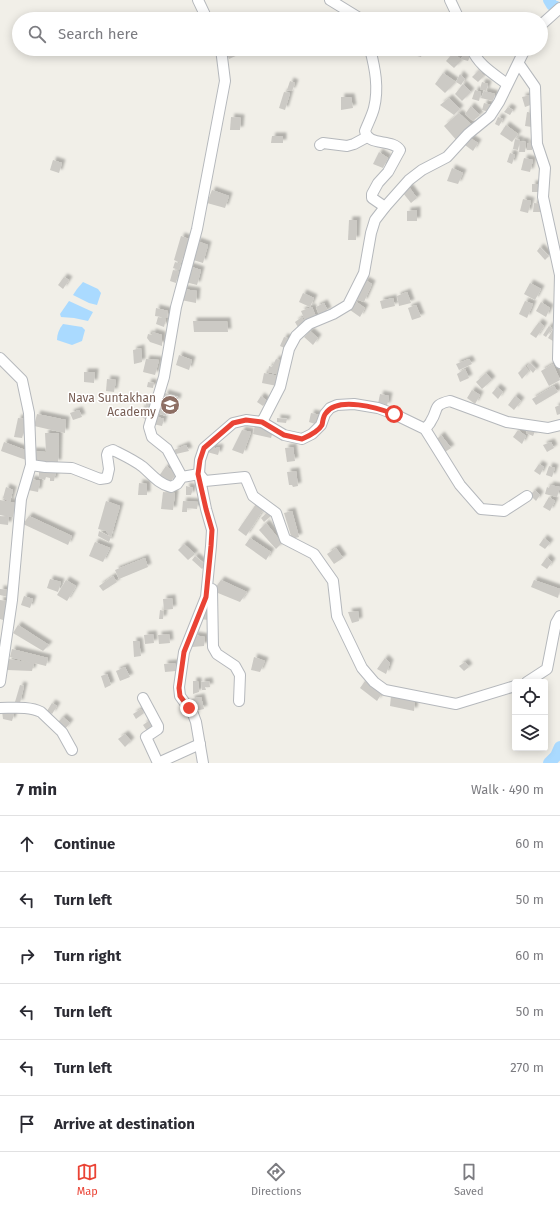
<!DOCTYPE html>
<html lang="en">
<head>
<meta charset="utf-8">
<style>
  body { margin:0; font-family:"Fira Sans",sans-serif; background:#f2f2f3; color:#2b2b33 }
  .controls { position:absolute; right:12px; bottom:12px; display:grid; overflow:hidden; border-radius:4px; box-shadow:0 2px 10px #0003 }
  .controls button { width:36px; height:36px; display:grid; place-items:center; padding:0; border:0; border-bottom:1px solid #e1e1e2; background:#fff; color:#2b2b33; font:20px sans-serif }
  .stop { position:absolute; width:12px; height:12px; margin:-9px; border:3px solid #ea4335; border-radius:50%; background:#fff }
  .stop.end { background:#ea4335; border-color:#fff; box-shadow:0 1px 4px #0008 }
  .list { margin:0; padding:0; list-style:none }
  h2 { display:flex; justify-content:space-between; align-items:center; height:52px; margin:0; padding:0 16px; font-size:17px }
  h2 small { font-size:13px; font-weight:400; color:#7c7c81 }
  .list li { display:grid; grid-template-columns:26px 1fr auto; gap:12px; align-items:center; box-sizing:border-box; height:56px; padding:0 16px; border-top:1px solid #e1e1e2 }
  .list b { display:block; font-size:15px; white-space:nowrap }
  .list em { font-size:13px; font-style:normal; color:#7c7c81 }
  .icon { flex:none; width:22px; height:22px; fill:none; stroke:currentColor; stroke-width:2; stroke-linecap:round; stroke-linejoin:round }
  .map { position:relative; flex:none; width:560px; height:763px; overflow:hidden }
  .search { position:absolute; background:#fff; box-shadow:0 2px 10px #0003; left:12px; right:12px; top:12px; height:44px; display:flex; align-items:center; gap:10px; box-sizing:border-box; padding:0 14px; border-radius:22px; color:#7c7c81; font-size:15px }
  .sheet { height:388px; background:#fff }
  nav { display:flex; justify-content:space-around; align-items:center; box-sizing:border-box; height:56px; border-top:1px solid #e1e1e2; background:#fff; font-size:11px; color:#7c7c81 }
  nav a { display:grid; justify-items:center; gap:2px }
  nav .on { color:#ea4335 }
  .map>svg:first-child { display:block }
  .water { fill:#aadaff }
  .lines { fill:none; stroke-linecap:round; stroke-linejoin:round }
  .river { stroke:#aadaff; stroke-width:12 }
  .building { fill:#cccac5; filter:url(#shadow) }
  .minor-casing { stroke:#b5b8bc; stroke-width:12 }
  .minor { stroke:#fff; stroke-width:10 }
  .route { stroke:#ea4335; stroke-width:5 }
  .labels { text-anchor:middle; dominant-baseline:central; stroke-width:3; stroke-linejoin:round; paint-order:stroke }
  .education-label { font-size:12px; fill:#785e54; stroke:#fff; text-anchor:end }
</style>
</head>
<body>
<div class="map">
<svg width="560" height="763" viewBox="0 0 560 763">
  <defs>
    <filter id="shadow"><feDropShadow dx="3.5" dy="-3.5" stdDeviation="1" flood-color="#0004"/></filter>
  </defs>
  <rect width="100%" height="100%" fill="#f1efe8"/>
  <g class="water">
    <polygon points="83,282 98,289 101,293 97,305 89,303 73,295 77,289"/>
    <polygon points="69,301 93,312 88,321 74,318 61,317 60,314"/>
    <path d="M63 324 82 327 85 330 82 341 72 345 57 340C57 334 59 329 63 324Z"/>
  </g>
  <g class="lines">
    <g class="river">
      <polyline points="549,0 552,5 560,9"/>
      <polyline points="549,763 556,756 560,747"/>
    </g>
  </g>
  <g class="building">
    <polygon points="228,49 237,49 240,54 229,59 225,50"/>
    <polygon points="340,49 349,49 349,52 341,54"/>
    <polygon points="355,49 363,49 362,53 355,52"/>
    <polygon points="412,49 433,49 432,55"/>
    <polygon points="466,49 472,52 468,61 461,59"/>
    <polygon points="406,50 422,54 421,57 406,53"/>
    <polygon points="453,53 462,60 454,68 446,61"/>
    <polygon points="479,70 484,76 478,82 472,77"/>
    <polygon points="443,73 456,82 445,93 435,84"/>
    <polygon points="460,74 465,79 461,85 456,82"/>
    <polygon points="290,81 295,83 292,91 287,90"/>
    <polygon points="482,82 488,84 486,91 480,89"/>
    <polygon points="463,84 471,92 462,101 455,94"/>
    <polygon points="475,90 481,92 479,101 472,99"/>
    <polygon points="484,91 495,94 493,101 481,98"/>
    <polygon points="284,92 290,93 285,110 279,108"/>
    <polygon points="531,95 533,104 525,107 522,97"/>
    <polygon points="341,97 351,97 353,108 341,110"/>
    <polygon points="449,98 460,109 454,115 440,105"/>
    <polygon points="484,103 491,105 489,112 482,110"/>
    <polygon points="471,106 480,115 473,121 465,114"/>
    <polygon points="508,107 513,110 510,115 504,112"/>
    <polygon points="527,112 534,113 532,127 525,126"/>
    <polygon points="459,113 473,126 458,142 444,126"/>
    <polygon points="231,117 241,118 240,130 230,130"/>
    <polygon points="498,117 503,119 499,126 495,124"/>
    <polygon points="506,125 518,134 512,142 500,134"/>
    <polygon points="272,136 283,136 283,143 271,143"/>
    <polygon points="470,138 478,143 473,151 465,145"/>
    <polygon points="515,139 520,140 518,150 513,149"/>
    <polygon points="520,141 526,142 525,152 519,152"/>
    <rect x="527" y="143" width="5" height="7"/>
    <polygon points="379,152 388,158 383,168 373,164"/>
    <polygon points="510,153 515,155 512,164 507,162"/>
    <polygon points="524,158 533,160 530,172 521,170"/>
    <polygon points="53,160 62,163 59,173 50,170"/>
    <polygon points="452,168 463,173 458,184 447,181"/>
    <polygon points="532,184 541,184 540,192 532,192"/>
    <polygon points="409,187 417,198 411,203 403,193"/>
    <polygon points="212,190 229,196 225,208 207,203"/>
    <polygon points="523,199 531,201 528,213 520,211"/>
    <polygon points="534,203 543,204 543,212 533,212"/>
    <polygon points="417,210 417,221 407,221 407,211"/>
    <polygon points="349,220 357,220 356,240 348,240"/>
    <polygon points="181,236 189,239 181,263 174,260"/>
    <polygon points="197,241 208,245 203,263 190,259"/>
    <polygon points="540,247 549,256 545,260 537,251"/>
    <polygon points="175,262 181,264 179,270 173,268"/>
    <polygon points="189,266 201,270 197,285 185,282"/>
    <polygon points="173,270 179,271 176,283 170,281"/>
    <polygon points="64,277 69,280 63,289 58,285"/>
    <polygon points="365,280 372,284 364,302 356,299"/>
    <polygon points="530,283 541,289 535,300 524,294"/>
    <polygon points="183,289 197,291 196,303 181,300"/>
    <polygon points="407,292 411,303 399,306 397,296"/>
    <polygon points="303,293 314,298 310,307 299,302"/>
    <polygon points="393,298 395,306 382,309 380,301"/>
    <polygon points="355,301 365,308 360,317 350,310"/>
    <polygon points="525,301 533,304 527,318 519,314"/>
    <polygon points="541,302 550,308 546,317 536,311"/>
    <polygon points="324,303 328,311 319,315 316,307"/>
    <polygon points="416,305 421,317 412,320 408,308"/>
    <polygon points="312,307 317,319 306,323 301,311"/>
    <polygon points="156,308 168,311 167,318 155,316"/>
    <polygon points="158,317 166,319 164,327 156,324"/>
    <polygon points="302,317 305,323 299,329 295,322"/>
    <polygon points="193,321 227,321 228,332 194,332"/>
    <polygon points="539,322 544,326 536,338 530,334"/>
    <polygon points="549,326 552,328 546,337 543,335"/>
    <polygon points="554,328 558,330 553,341 548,338"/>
    <polygon points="310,331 318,338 313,345 304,337"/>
    <polygon points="152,332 162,335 162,346 150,342 147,338 148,334 152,335"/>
    <polygon points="284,337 291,339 287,349 280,346"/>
    <polygon points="141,348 142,362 134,364 133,350"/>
    <polygon points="179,355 192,360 189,370 176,365"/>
    <polygon points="146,359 159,360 155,375 143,372"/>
    <polygon points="276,359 283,361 280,375 268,372 269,366 272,367"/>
    <polygon points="469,359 472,364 459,370 456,364"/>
    <polygon points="530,363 536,369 533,373 527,366"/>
    <polygon points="553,364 560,380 549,386 541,371"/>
    <polygon points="525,366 529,371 522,379 518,373"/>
    <polygon points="465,369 469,378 460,382 457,374"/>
    <polygon points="84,372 95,372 94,383 84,382"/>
    <polygon points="264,373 279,376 277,386 262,383"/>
    <polygon points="486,373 492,380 482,389 476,382"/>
    <polygon points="107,379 116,380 114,392 106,391"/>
    <polygon points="148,382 154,383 153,388 147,387"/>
    <polygon points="554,386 558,392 536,405 532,399"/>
    <polygon points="497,387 503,392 498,399 492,393"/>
    <polygon points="472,390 480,395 475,404 467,398"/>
    <polygon points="165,393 178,397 177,402 167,399 167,401 163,400"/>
    <polygon points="380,394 389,396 387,406 378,404"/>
    <polygon points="261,396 267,401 263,406 257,402"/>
    <polygon points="515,396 521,401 514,410 508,405"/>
    <polygon points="147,401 153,402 152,409 145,407"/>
    <polygon points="560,405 560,414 557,415 555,407"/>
    <polygon points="159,407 168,410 166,416 157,413"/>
    <polygon points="141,408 149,410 146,419 140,417 141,413 144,414 144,412 141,412"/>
    <polygon points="79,410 82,417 73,420 70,413"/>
    <polygon points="311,413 321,415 318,425 309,422"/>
    <polygon points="37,414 66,420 65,433 34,426"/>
    <polygon points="155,416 164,419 162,426 153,424"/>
    <polygon points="18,418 28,419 22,438 14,437"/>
    <polygon points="277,418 287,419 286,423 277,422"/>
    <polygon points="255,425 273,431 271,438 253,434"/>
    <polygon points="529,425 536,429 533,436 526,433"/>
    <polygon points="242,430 251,432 243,454 232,450"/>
    <polygon points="518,430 526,436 522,444 513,437"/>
    <polygon points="45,433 59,433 58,463 32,462 32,451 46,452"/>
    <polygon points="441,435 451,448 445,452 436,440"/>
    <polygon points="4,442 28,451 26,460 1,451"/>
    <polygon points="551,442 554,448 547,452 543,445"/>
    <polygon points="186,445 189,451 176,454 174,450"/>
    <polygon points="214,446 213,447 216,449 216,447 220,448 218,455 207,452"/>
    <polygon points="293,447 295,461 287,462 285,448"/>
    <polygon points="539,464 544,467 540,475 534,471"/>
    <polygon points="166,466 176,473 170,483 159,476"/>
    <polygon points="549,466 555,468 552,477 546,475"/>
    <polygon points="56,471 54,481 50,481 50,478 46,477 45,480 39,478 39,472"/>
    <polygon points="296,471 298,486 293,487 292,485 289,485 287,472"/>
    <polygon points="31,479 40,481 38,492 28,490"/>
    <polygon points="139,483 147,484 147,495 138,495"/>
    <polygon points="550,485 560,487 557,497 545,494 547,487 549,488"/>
    <polygon points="186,486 193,488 191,495 186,495"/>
    <polygon points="6,487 13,490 10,502 3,498"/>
    <polygon points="535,490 540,495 536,501 530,495"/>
    <polygon points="163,492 175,493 173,510 161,509"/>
    <polygon points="549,497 555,501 550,511 543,507"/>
    <polygon points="0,500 15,503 13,517 0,515"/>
    <polygon points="106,501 120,506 111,537 106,531 98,529"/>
    <polygon points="183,501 198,502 197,509 187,508 187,512 182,512"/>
    <polygon points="256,504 263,510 246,536 238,530"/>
    <polygon points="270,510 274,513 264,522 261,518"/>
    <polygon points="292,511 299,537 292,539 284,513"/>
    <polygon points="0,516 9,517 8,525 0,524"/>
    <polygon points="29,516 72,536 68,545 23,524"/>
    <polygon points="266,523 282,543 276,549 259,530"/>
    <polygon points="99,531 111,537 109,542 98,536"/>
    <polygon points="250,538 271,552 266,560 245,545"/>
    <polygon points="544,538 550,543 545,549 539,545"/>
    <polygon points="95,542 110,548 103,562 89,556"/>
    <polygon points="184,544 195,554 188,560 178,550"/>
    <polygon points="336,548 343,558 334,564 327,554"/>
    <polygon points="195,556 206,565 202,569 192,560"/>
    <polygon points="547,557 552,562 547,569 541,565"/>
    <polygon points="145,558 148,567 119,579 115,570"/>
    <polygon points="113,576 117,582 103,591 99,586"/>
    <polygon points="50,579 61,582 58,592 47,588"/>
    <polygon points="66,580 76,586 67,601 57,595"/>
    <polygon points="221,580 247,592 240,602 213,591"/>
    <polygon points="534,580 560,589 558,598 531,587"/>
    <polygon points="0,589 9,590 8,597 0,595"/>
    <polygon points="24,596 33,599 30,608 21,605"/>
    <polygon points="172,598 173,609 164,610 163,599"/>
    <polygon points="0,600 7,601 6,621 0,619"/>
    <polygon points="160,610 164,611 163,619 159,619"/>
    <polygon points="204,611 210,614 208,620 201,619"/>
    <polygon points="358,611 359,621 352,623 348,612"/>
    <polygon points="18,625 49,645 43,651 13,633"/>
    <polygon points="153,634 154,643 145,644 144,635"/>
    <polygon points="169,634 170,643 159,644 158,635"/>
    <polygon points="194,635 205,637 204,646 192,647"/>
    <polygon points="133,641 139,641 141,656 134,657"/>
    <polygon points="12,649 48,658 46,666 34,663 32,671 7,670 9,659 32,663 10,657"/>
    <polygon points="254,657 265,661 260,672 251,670"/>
    <polygon points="385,658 390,663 386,674 377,669"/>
    <polygon points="465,662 469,667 464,671 459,666"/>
    <polygon points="175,663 176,671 165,672 164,664"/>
    <polygon points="125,667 130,677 120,681 116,671"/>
    <polygon points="107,674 111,685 105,688 101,676"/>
    <polygon points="193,681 198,681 199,692 193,694"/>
    <polygon points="209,681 210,687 205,687 206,690 202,690 201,682"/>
    <polygon points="365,681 382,693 377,701 360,688"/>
    <polygon points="20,685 24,686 20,703 15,702"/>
    <polygon points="391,696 415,702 414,711 390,706"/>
    <polygon points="201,697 204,709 195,711 191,699"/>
    <polygon points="52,703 57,706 52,714 47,711"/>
    <polygon points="141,709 144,713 136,719 133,714"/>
    <polygon points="2,711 14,714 12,721 3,719"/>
    <polygon points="63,717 70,723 64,730 57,723"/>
    <polygon points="150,720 154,726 147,731 143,725"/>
    <polygon points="125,734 131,741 125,747 118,739"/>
  </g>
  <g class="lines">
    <defs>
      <g id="minor">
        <polyline points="198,0 207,19"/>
        <polyline points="330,0 361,19"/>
        <polyline points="450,0 459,19"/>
        <polyline points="541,25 560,8"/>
        <path d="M370 49C375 68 379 88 374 108 372 116 368 123 365 131 368 147 392 138 400 150L388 172 378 183 372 194V198L385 207"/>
        <path d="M472 49C478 65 494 74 507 84"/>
        <polyline points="519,64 535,87 537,144 545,168 543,197 560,275 558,359 560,363"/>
        <polyline points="320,145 323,143 347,146 354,144 367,137"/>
        <polyline points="0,358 22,380 29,413 31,465"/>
        <polyline points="262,422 284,435 302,439 312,434 321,425 325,414 330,408 337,405 354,404 378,408 394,414 425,429 460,485 481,509 504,511 527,496"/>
        <path d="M425 429C427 426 430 424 431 421 439 409 432 405 450 401L507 422 548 428 560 425"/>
        <polyline points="199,474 205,481 245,477 253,496 276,513 285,539 314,554 333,581 337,616 362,668 374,682 385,690 456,704 515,686"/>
        <polyline points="182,477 167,449 152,437 149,427 164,377 176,307 197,229 225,81 221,49"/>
        <polyline points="212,589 213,647 217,654 235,666 240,675 239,701"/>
        <path d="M0 682 12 600 21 499 31 465 45 467 72 468 100 479 107 478 109 469 107 455 108 452 113 450C123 455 134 460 143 467 152 475 159 484 171 487L177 484 182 477 199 474"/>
        <polyline points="527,682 547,669 556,623 560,616"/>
        <polyline points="143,698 158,726 158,729 146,737 158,763"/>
        <path d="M0 708C13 708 29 706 41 712L62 732 72 750"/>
        <polyline points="158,763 200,744"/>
        <polyline points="203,763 196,722 193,714 180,696 179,687 184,652 206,597 211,546 212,530 206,509 199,474 200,460 204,448 233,423 246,420 262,422 280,387 289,349 296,336 309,324 333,314 348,305 364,273 371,233 375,220 385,207 409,180 422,170 447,157 468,134 490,116 499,102 525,49"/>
      </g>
    </defs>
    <use href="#minor" class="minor-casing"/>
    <use href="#minor" class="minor"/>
  </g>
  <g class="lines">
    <path class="route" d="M189 708 180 696 179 688 184 652 206 597 211 546 212 530 206 509 198 474 200 460 204 448 233 423 246 420 262 422 284 435 302 439C309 436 318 432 322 425 323 421 323 416 326 413 338 396 378 408 394 414"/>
  </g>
  <defs>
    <symbol id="school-disc" viewBox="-11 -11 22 22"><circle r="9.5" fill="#8d6e63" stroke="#fff"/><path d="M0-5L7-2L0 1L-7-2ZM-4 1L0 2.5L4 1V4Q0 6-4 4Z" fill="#fff"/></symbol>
  </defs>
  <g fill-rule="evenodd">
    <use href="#school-disc" x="159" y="394" width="22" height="22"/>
  </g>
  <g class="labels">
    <g class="education-label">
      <text x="156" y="398">Nava Suntakhan<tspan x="156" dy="14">Academy</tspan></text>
    </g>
  </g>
</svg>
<div class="controls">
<button><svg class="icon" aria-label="locate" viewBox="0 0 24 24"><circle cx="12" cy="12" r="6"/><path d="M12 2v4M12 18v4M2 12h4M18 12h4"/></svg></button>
<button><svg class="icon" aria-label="layers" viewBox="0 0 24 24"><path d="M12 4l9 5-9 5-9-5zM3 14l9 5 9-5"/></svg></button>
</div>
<div class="stop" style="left:394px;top:414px"></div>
<div class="stop end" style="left:189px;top:708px"></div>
<div class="search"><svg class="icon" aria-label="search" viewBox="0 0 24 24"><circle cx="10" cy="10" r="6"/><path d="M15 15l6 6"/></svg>Search here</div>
</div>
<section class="sheet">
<h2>7 min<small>Walk · 490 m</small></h2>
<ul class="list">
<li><svg class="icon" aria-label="ahead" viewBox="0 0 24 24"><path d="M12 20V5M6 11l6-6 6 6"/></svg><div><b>Continue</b></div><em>60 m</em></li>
<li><svg class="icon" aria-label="left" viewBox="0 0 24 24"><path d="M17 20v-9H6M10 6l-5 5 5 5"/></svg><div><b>Turn left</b></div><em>50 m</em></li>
<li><svg class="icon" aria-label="right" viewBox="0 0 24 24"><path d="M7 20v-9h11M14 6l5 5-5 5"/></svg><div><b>Turn right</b></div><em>60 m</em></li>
<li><svg class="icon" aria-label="left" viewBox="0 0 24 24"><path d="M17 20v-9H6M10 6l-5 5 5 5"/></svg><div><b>Turn left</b></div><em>50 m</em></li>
<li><svg class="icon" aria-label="left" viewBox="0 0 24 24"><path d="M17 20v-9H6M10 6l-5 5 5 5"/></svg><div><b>Turn left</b></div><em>270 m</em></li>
<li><svg class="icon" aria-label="arrive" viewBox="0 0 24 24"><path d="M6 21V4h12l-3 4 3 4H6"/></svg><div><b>Arrive at destination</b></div></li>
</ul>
</section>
<nav>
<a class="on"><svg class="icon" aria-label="map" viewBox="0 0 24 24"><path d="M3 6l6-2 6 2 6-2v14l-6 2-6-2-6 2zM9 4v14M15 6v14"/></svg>Map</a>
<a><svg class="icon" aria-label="directions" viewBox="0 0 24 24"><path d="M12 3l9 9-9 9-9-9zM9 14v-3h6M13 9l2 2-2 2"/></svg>Directions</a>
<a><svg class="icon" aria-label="saved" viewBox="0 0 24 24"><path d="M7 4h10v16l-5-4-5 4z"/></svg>Saved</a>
</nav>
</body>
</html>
